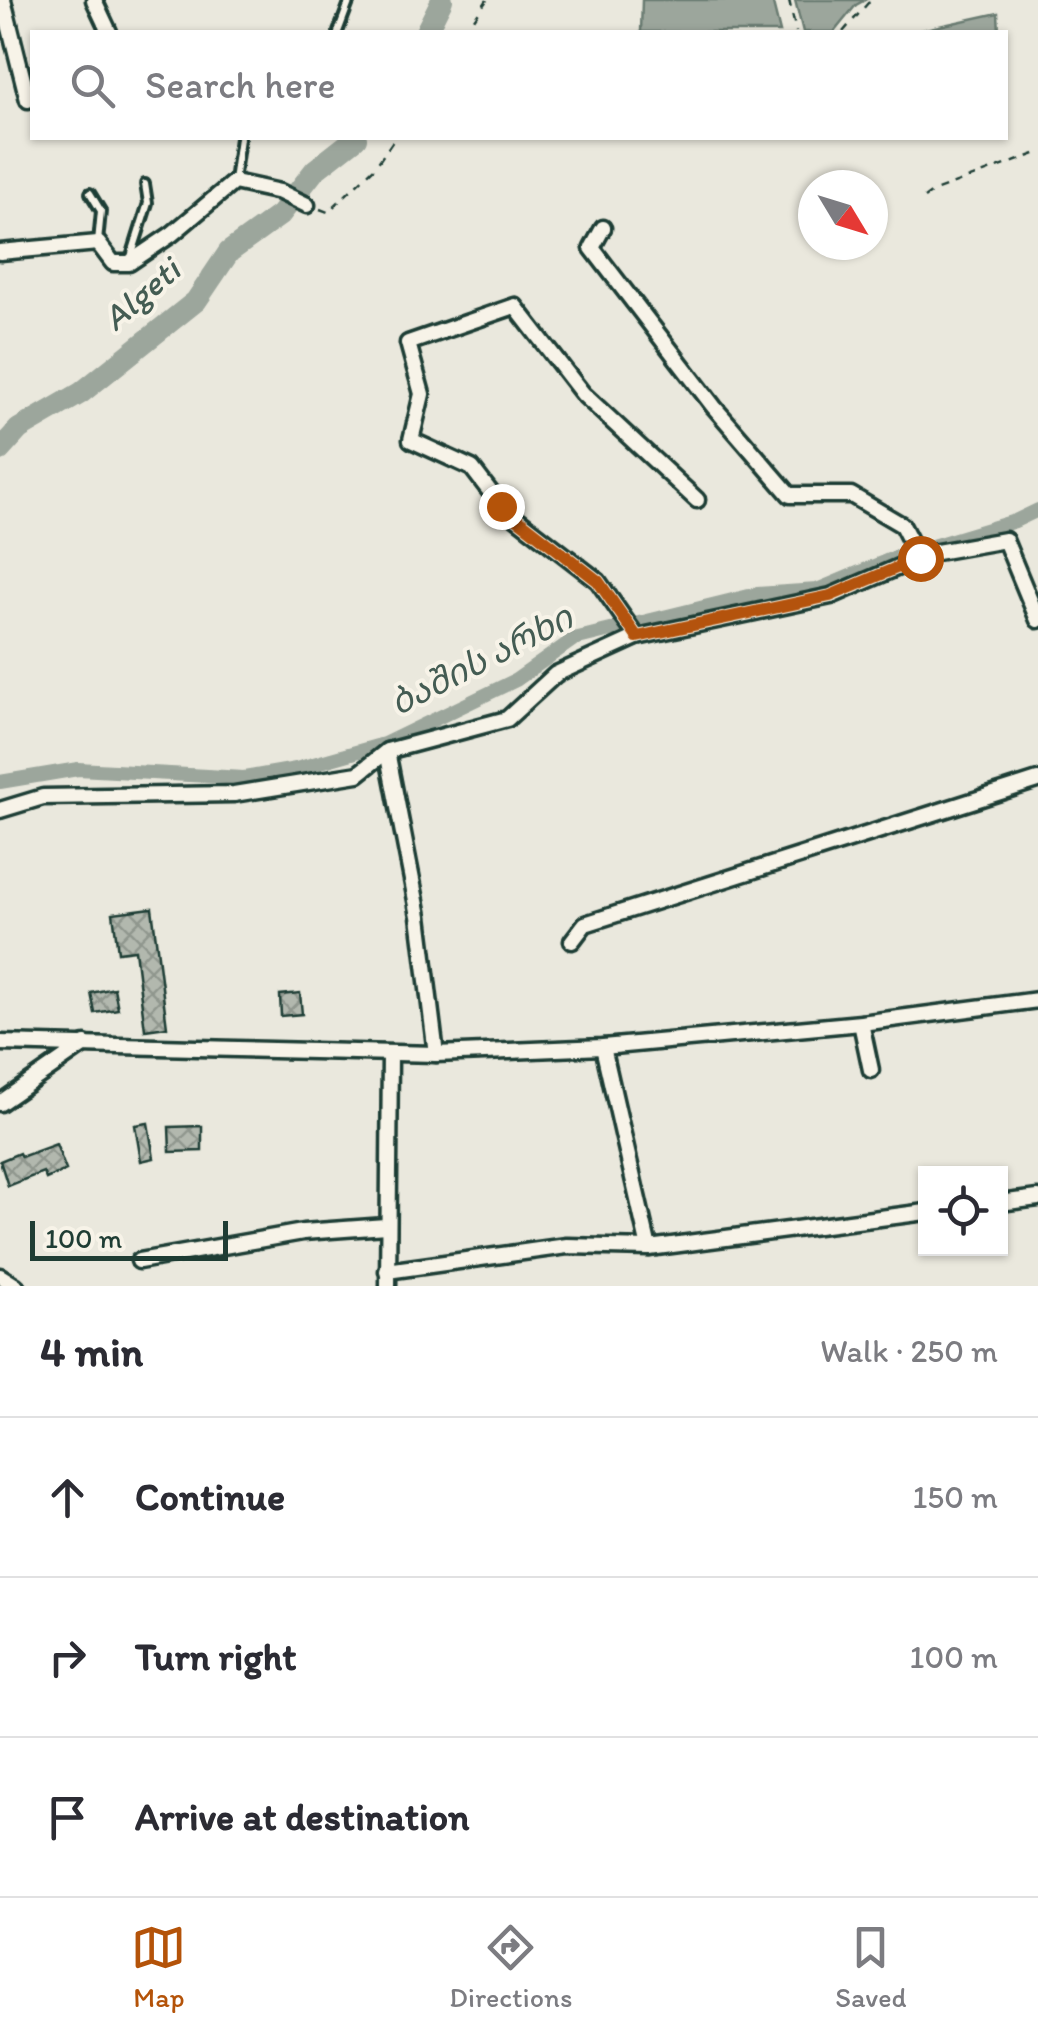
<!DOCTYPE html>
<html lang="en">
<head>
<meta charset="utf-8">
<style>
  body { margin:0; font-family:Itim,"Noto Sans Georgian",sans-serif; background:#f7f7f7; color:#2b2b33 }
  .controls { position:absolute; right:30px; bottom:30px; display:grid; overflow:hidden; border-radius:0px; box-shadow:0 2px 8px #0004 }
  .controls button { width:90px; height:90px; display:grid; place-items:center; padding:0; border:0; border-bottom:2px solid #e1e1e2; background:#fff; color:#2b2b33; font:50px sans-serif }
  .compass { position:absolute; left:798px; top:170px; width:90px; height:90px; border-radius:50%; background:#fff; box-shadow:0 2px 8px #0004; rotate:128deg }
  .scale { position:absolute; left:30px; bottom:25px; width:198px; box-sizing:border-box; padding-left:10px; border:5px solid #1f3d34; border-top:0; font-size:28px; line-height:35px; white-space:nowrap; color:#1f3d34; -webkit-text-stroke:8px #f7f3e8; paint-order:stroke }
  .stop { position:absolute; width:30px; height:30px; margin:-22px; border:8px solid #b45309; border-radius:50%; background:#fff }
  .stop.end { background:#b45309; border-color:#fff; box-shadow:0 2px 10px #0008 }
  .list { margin:0; padding:0; list-style:none }
  h2 { display:flex; justify-content:space-between; align-items:center; height:130px; margin:0; padding:0 40px; font-size:42px }
  h2 small { font-size:32px; font-weight:400; color:#7c7c81 }
  .list li { display:grid; grid-template-columns:65px 1fr auto; gap:30px; align-items:center; box-sizing:border-box; height:160px; padding:0 40px; border-top:2px solid #e1e1e2 }
  .list b { display:block; font-size:38px; white-space:nowrap }
  .list em { font-size:32px; font-style:normal; color:#7c7c81 }
  .icon { flex:none; width:55px; height:55px; fill:none; stroke:currentColor; stroke-width:2; stroke-linecap:round; stroke-linejoin:round }
  .map { position:relative; flex:none; width:1038px; height:1286px; overflow:hidden }
  .search { position:absolute; background:#fff; box-shadow:0 2px 8px #0004; left:30px; right:30px; top:30px; height:110px; display:flex; align-items:center; gap:25px; box-sizing:border-box; padding:0 35px; border-radius:0px; color:#7c7c81; font-size:38px }
  .sheet { height:610px; background:#fff }
  nav { display:flex; justify-content:space-around; align-items:center; box-sizing:border-box; height:140px; border-top:2px solid #e1e1e2; background:#fff; font-size:28px; color:#7c7c81 }
  nav a { display:grid; justify-items:center; gap:5px }
  nav .on { color:#b45309 }
  .map>svg:first-child { display:block }
  .water { fill:#9ca69c; stroke:#6a7c72; stroke-width:2.5 }
  .lines { fill:none; stroke-linecap:round; stroke-linejoin:round }
  .canal { stroke:#9ca69c; stroke-width:14 }
  .river { stroke:#9ca69c; stroke-width:22 }
  .building { fill:url(#building-cross-hatch); stroke:#1f3d34; stroke-width:2.5 }
  .service-casing { stroke:#1f3d34; stroke-width:14 }
  .minor-casing { stroke:#1f3d34; stroke-width:21 }
  .path { stroke:#1f3d34; stroke-width:2.5; stroke-dasharray:8 8; stroke-linecap:butt }
  .service { stroke:#f7f3e8; stroke-width:6 }
  .minor { stroke:#f7f3e8; stroke-width:14 }
  .route { stroke:#b45309; stroke-width:12 }
  .labels { text-anchor:middle; dominant-baseline:central; stroke-width:8; stroke-linejoin:round; paint-order:stroke }
  .water-label { font-size:35px; font-style:italic; fill:#445c53; stroke:#f7f3e8 }
</style>
</head>
<body>
<div class="map">
<svg width="1038" height="1286" viewBox="0 0 1038 1286">
  <defs>
    <pattern id="building-cross-hatch" width="8" height="8" patternUnits="userSpaceOnUse" patternTransform="scale(2.5)"><rect width="8" height="8" fill="#b2b8ae"/><path d="M0 0l8 8M0 8l8-8" fill="none" stroke="#90978e"/></pattern>
  </defs>
  <rect width="100%" height="100%" fill="#eae8dd"/>
  <filter id="ink" filterUnits="userSpaceOnUse"><feTurbulence type="fractalNoise" baseFrequency=".01" numOctaves="2"/><feDisplacementMap in="SourceGraphic" scale="20" xChannelSelector="R" yChannelSelector="G"/><feConvolveMatrix kernelMatrix="1 2 1 2 8 2 1 2 1" color-interpolation-filters="sRGB"/></filter>
  <g filter="url(#ink)">
    <g class="water">
      <polygon points="642,0 772,0 780,32 641,32"/>
      <polygon points="795,0 865,0 856,5 834,32 803,32"/>
      <polygon points="998,13 999,32 912,32"/>
    </g>
    <g class="lines">
      <polyline class="canal" points="0,782 78,769 244,778 296,769 384,744 516,680 574,639 757,594 817,590 896,557 1015,521 1038,510"/>
      <g class="river">
        <polyline points="426,32 442,0"/>
        <polyline points="0,450 19,429 81,393 196,301 229,252 280,215 315,170 356,138"/>
      </g>
    </g>
    <g class="building">
      <polygon points="152,908 167,1027 145,1030 135,950 118,952 113,913"/>
      <polygon points="114,988 118,1009 95,1013 91,993"/>
      <polygon points="300,993 302,1014 281,1016 280,995"/>
      <polygon points="148,1123 154,1158 141,1161 135,1125"/>
      <polygon points="202,1126 202,1151 170,1152 169,1127"/>
      <polygon points="56,1144 66,1170 46,1179 43,1172 8,1186 0,1161 19,1153 21,1157"/>
    </g>
    <g class="lines">
      <defs>
        <g id="service">
          <polyline points="338,32 350,0"/>
          <polyline points="234,181 240,138"/>
          <polyline points="90,193 101,211 98,242"/>
          <polyline points="131,257 148,203 145,184"/>
        </g>
        <g id="minor">
          <polyline points="3,0 28,100"/>
          <polyline points="94,0 109,32"/>
          <polyline points="603,228 592,248 714,407 790,495 851,495 902,525 919,558"/>
          <polyline points="0,252 98,243 113,263 129,263 172,234 234,182 280,192 307,205"/>
          <polyline points="637,637 598,581 501,506 472,468 411,440 422,394 408,343 515,306 583,394 697,500"/>
          <polyline points="387,751 419,916 436,1054"/>
          <polyline points="0,810 43,797 234,794 358,774 387,751 507,719 556,674 637,637 831,596 931,553 1005,540 1038,620"/>
          <polyline points="572,941 585,924 1038,780"/>
          <polyline points="861,1023 871,1070"/>
          <polyline points="0,1043 436,1054 603,1047 861,1023 1038,1000"/>
          <polyline points="603,1047 649,1248 926,1212"/>
          <polyline points="0,1103 85,1044"/>
          <polyline points="1000,1203 1038,1198"/>
          <polyline points="139,1261 303,1232 386,1226"/>
          <polyline points="387,1271 567,1246 649,1248"/>
          <polyline points="0,1276 16,1286"/>
          <polyline points="388,1286 390,1054"/>
        </g>
      </defs>
      <use href="#service" class="service-casing"/>
      <use href="#minor" class="minor-casing"/>
      <g class="path">
        <polyline points="789,0 796,32"/>
        <polyline points="465,32 487,0"/>
        <polyline points="843,32 868,3 876,0"/>
        <polyline points="924,198 932,192 1038,153"/>
        <polyline points="320,209 328,212 375,167 395,138"/>
      </g>
      <use href="#service" class="service"/>
      <use href="#minor" class="minor"/>
    </g>
  </g>
  <g class="lines" filter="url(#ink)">
    <polyline class="route" points="501,506 598,581 637,637 830,596 920,558"/>
  </g>
  <g class="labels">
    <g class="water-label">
      <text transform="translate(141 294) rotate(-41)">Algeti</text>
      <text transform="translate(481 660) rotate(-27)">ბაშის არხი</text>
    </g>
  </g>
</svg>
<div class="controls">
<button><svg class="icon" aria-label="locate" viewBox="0 0 24 24"><circle cx="12" cy="12" r="6"/><path d="M12 2v4M12 18v4M2 12h4M18 12h4"/></svg></button>
</div>
<svg class="compass" viewBox="-18 -18 36 36"><path d="M0-13l5 13h-10z" fill="#e53935"/><path d="M0 13l5-13h-10z" fill="#7c7c81"/></svg>
<div class="scale">100 m</div>
<div class="stop" style="left:920px;top:558px"></div>
<div class="stop end" style="left:501px;top:506px"></div>
<div class="search"><svg class="icon" aria-label="search" viewBox="0 0 24 24"><circle cx="10" cy="10" r="6"/><path d="M15 15l6 6"/></svg>Search here</div>
</div>
<section class="sheet">
<h2>4 min<small>Walk · 250 m</small></h2>
<ul class="list">
<li><svg class="icon" aria-label="ahead" viewBox="0 0 24 24"><path d="M12 20V5M6 11l6-6 6 6"/></svg><div><b>Continue</b></div><em>150 m</em></li>
<li><svg class="icon" aria-label="right" viewBox="0 0 24 24"><path d="M7 20v-9h11M14 6l5 5-5 5"/></svg><div><b>Turn right</b></div><em>100 m</em></li>
<li><svg class="icon" aria-label="arrive" viewBox="0 0 24 24"><path d="M6 21V4h12l-3 4 3 4H6"/></svg><div><b>Arrive at destination</b></div></li>
</ul>
</section>
<nav>
<a class="on"><svg class="icon" aria-label="map" viewBox="0 0 24 24"><path d="M3 6l6-2 6 2 6-2v14l-6 2-6-2-6 2zM9 4v14M15 6v14"/></svg>Map</a>
<a><svg class="icon" aria-label="directions" viewBox="0 0 24 24"><path d="M12 3l9 9-9 9-9-9zM9 14v-3h6M13 9l2 2-2 2"/></svg>Directions</a>
<a><svg class="icon" aria-label="saved" viewBox="0 0 24 24"><path d="M7 4h10v16l-5-4-5 4z"/></svg>Saved</a>
</nav>
</body>
</html>
